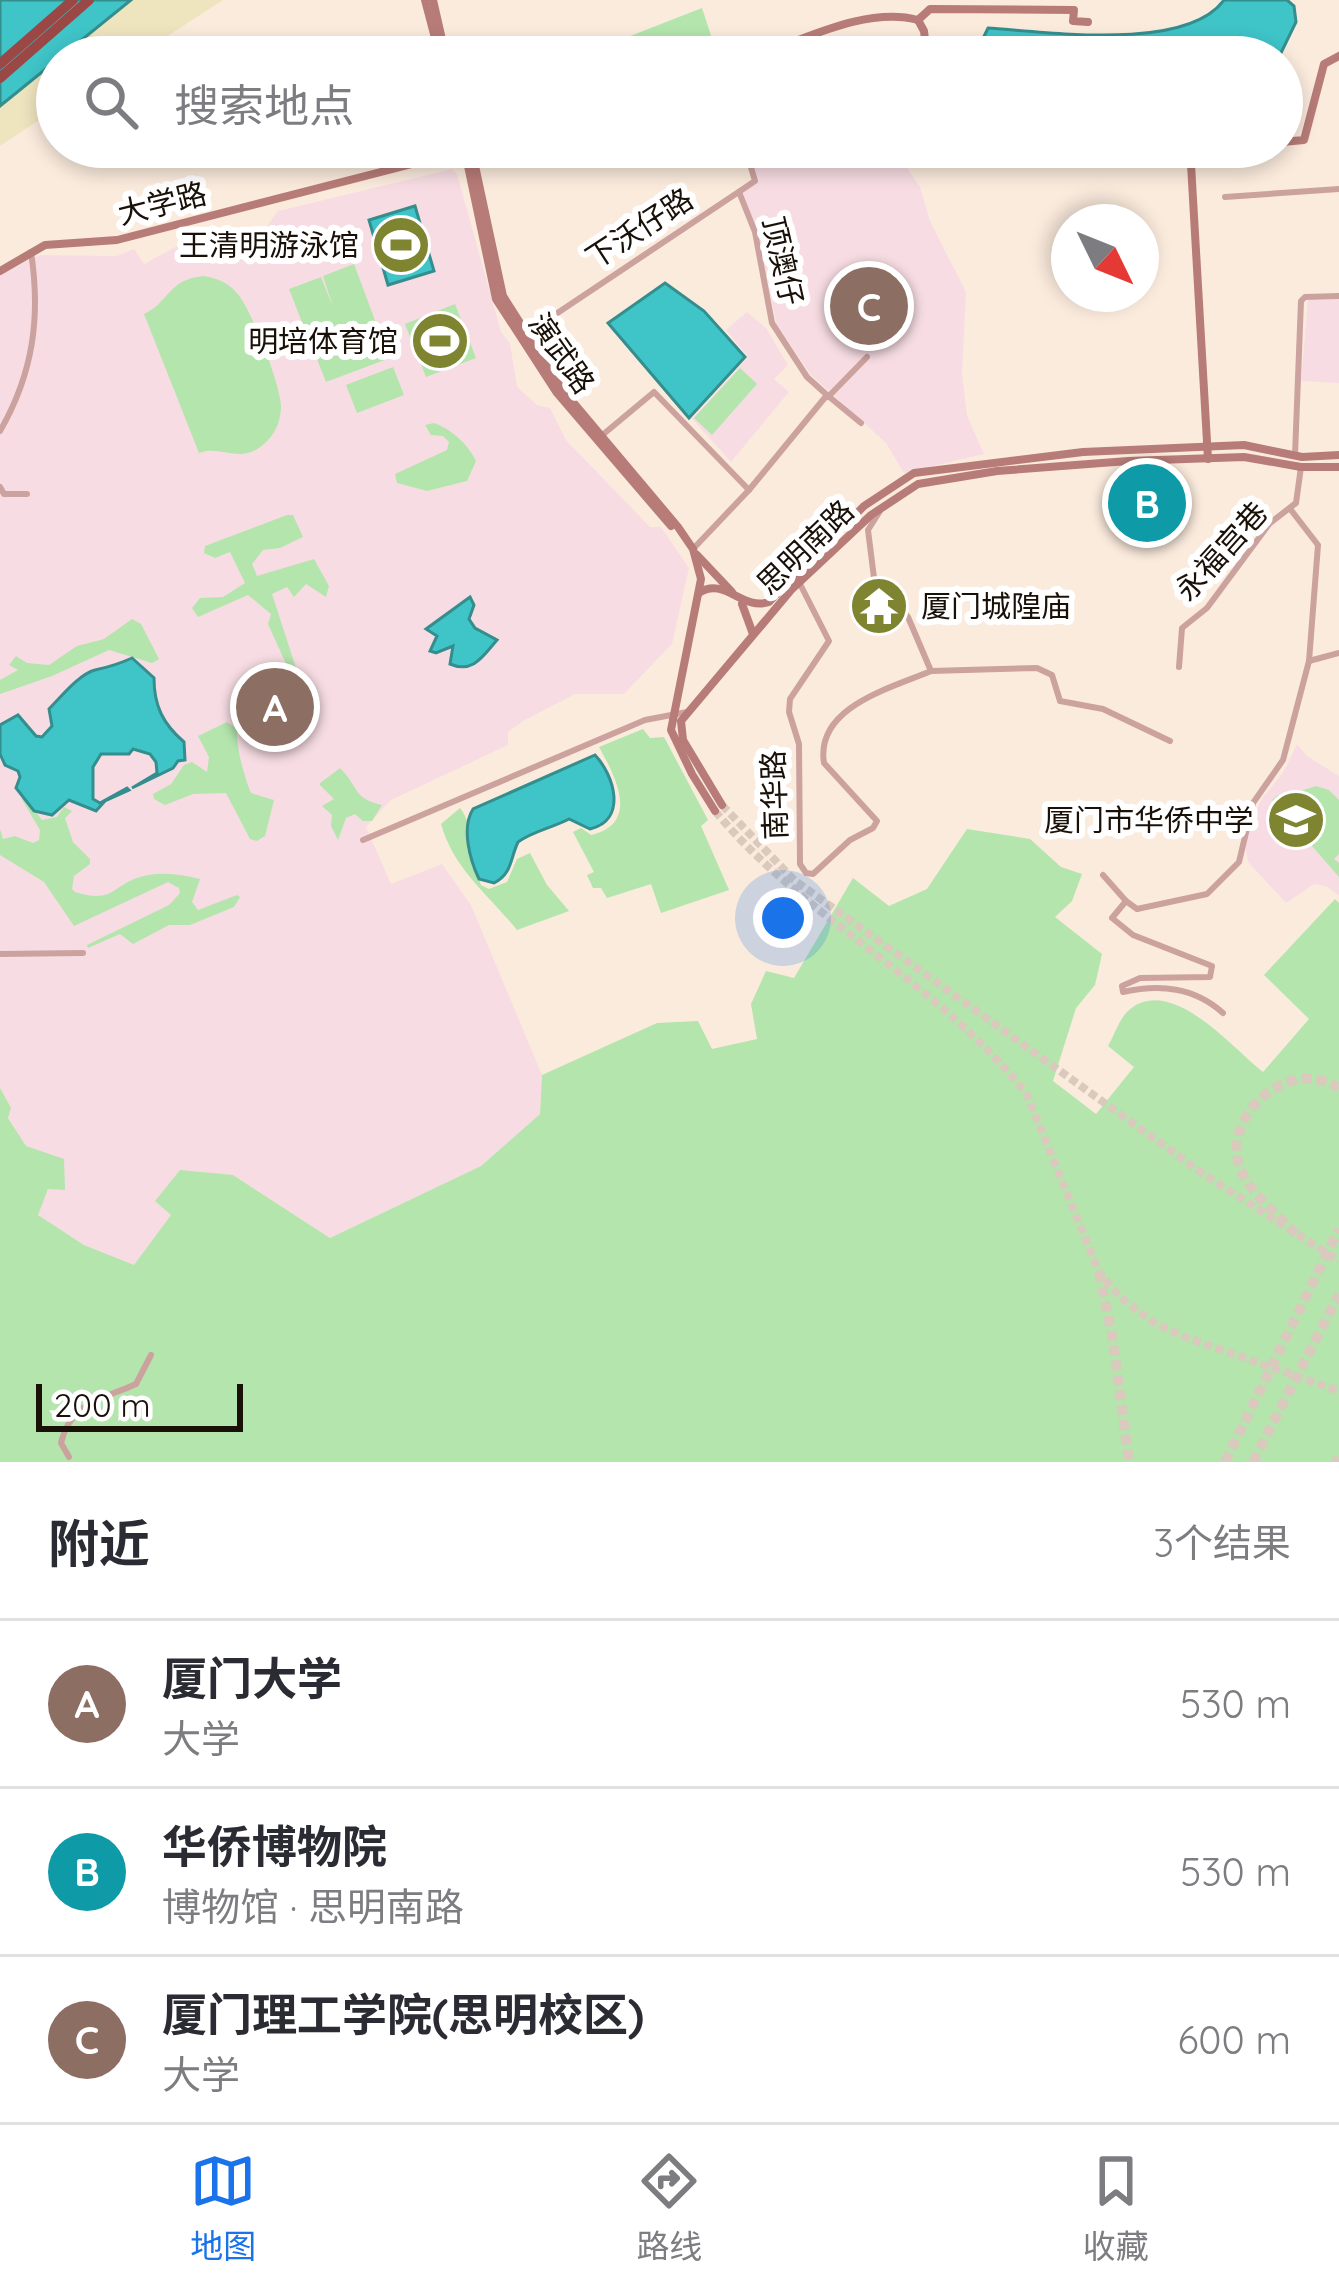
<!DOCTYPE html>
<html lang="zh">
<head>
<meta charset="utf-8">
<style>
  body { margin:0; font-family:Quicksand,"Noto Sans SC",sans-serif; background:#f7f7f7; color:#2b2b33 }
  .compass { position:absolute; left:1051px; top:204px; width:108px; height:108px; border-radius:50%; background:#fff; box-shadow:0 6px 18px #0003; rotate:133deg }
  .scale { position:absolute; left:36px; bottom:30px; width:207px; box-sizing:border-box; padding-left:12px; border:6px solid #191008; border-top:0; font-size:33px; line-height:42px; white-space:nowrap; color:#191008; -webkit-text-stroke:9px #fff; paint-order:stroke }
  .you { position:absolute; left:783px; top:918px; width:42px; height:42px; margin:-30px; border:9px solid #fff; border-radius:50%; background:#1a73e8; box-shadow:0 0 0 18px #1a73e833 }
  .badge { display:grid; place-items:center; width:78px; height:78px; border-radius:50%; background:#1a73e8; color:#fff; font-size:39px; font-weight:700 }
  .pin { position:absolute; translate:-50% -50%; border:6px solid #fff; box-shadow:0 3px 12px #0006 }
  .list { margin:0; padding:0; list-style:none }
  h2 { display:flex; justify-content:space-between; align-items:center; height:156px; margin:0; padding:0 48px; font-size:51px }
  h2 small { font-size:39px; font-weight:400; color:#7c7c81 }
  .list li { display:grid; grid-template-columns:78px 1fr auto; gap:36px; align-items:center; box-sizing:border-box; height:168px; padding:0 48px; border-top:3px solid #e1e1e2 }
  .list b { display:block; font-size:45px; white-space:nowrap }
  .list p { margin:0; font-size:39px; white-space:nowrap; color:#7c7c81 }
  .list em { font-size:39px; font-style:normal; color:#7c7c81 }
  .icon { flex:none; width:66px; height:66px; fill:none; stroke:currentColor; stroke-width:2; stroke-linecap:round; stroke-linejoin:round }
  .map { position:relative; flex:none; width:1339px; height:1462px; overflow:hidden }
  .search { position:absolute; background:#fff; box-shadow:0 6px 18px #0003; left:36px; right:36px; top:36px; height:132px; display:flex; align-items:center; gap:30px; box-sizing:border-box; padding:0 42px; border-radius:66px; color:#7c7c81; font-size:45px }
  .sheet { height:660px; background:#fff }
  nav { display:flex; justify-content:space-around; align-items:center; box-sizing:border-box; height:168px; border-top:3px solid #e1e1e2; background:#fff; font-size:33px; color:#7c7c81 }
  nav a { display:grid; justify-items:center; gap:6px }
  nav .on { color:#1a73e8 }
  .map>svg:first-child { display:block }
  .education { fill:#f7dde3 }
  .green { fill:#b3e5ad }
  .sand { fill:#eee5bf }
  .water { fill:#3fc4c8; stroke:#348e8e; stroke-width:3 }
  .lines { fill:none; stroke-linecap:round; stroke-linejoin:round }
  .secondary-tunnel { stroke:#d9cabd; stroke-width:8; stroke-dasharray:8 4; stroke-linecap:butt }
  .highway-tunnel { stroke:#d9cabd; stroke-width:10; stroke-dasharray:10 5; stroke-linecap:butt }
  .street { stroke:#cca29e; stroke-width:6 }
  .secondary { stroke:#b87c78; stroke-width:8 }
  .highway { stroke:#9b4745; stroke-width:10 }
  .labels { text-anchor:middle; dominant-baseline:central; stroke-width:12; stroke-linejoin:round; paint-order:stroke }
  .street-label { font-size:30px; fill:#191008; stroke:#fff }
  .poi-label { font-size:30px; fill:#191008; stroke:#fff; text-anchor:end }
</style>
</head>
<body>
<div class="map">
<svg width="1339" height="1462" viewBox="0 0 1339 1462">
  <rect width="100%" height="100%" fill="#fbebdd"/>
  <g class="education">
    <polygon points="747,147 830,147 833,154 846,165 901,159 920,187 930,221 966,292 962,373 967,416 984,454 904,473 886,443 810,374 776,323 758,232 742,197 743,191 757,184"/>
    <polygon points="452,169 457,174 501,332 510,343 517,387 537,405 550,408 566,440 650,527 661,527 689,568 672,644 624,694 575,694 525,720 508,732 508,745 391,800 366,827 391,884 442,864 471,905 542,1075 540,1114 481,1166 330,1238 233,1175 171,1215 135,1266 84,1245 37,1215 48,1189 8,1117 0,1088 0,276 11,267 41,255 117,256 134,249 144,264 198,235 202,235 205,243 215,239 217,243 228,242 267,226 278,211"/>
    <polygon points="1339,299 1339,383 1301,381 1308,300"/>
    <polygon points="747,312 766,328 788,365 774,379 789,392 731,462 692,419 748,357 726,330"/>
    <polygon points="1297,744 1307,756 1339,776 1339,896 1328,887 1314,884 1286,903 1248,862 1244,840 1261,800 1284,771"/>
  </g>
  <g class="green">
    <polygon points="702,8 718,57 630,57 625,38"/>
    <polygon points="354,264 376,323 312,348 289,289 321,277 333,307 323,276"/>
    <path d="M203 276C216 278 227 282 236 292 251 307 280 384 281 406 281 418 277 431 268 440 242 468 223 444 199 453L144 314C169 303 167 280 203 276Z"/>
    <polygon points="455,304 476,358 426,377 405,324"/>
    <polygon points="379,329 390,358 326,382 315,354"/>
    <polygon points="393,367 404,395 357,413 346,385"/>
    <polygon points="740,368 757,384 712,435 694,418"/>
    <path d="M434 423C451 429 468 444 476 461L467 481 427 491 397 483 395 474 447 450 449 442 443 436 431 435 425 425Z"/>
    <polygon points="287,515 293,515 303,537 280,548 263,550 252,564 257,576 314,559 329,586 326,597 306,584 294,597 287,587 272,594 298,674 292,677 268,624 271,614 248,595 198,617 192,608 200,598 223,597 245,583 230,552 215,558 204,553 205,546"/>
    <polygon points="132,619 141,624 159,659 152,663 109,650 52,676 0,694 0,680 18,670 9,665 16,656 27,663 49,665 77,646 104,639"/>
    <path d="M227 722 237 729C236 747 244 776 251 793L274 800 265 836 257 841 250 839 226 793 193 794 165 805 154 799 153 794 171 784 184 765 192 762 207 772 209 757 198 736Z"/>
    <path d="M643 729 650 738 664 737 708 820 701 826 729 890 661 913 651 884 607 898 601 888H593L587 875 594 872 573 832 581 828 591 835C641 823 615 776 599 747Z"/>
    <path d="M340 768C360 788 352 798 382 805L372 821H363L355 814 346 818 338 840 331 826 332 815 322 806 334 799 319 784Z"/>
    <polygon points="1316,786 1329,790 1339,800 1339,854 1334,859 1339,863 1339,877 1272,800 1278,795 1289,807 1300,791"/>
    <path d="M21 798 26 799 42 820 57 817 64 807 72 811 65 818 73 842 90 859V864L74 876 72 889 75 892C114 904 111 886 140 877 159 871 181 874 200 879L192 902 198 910 237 895 240 897 234 907 190 925H169L133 944 120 934 88 948 87 945 169 905 180 893 179 888 168 882 74 926 44 882 0 855V829L3 839 15 836 33 843 39 840 40 830Z"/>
    <path d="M460 808C474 824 471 862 481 885L489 889 507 882 517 859 530 853 547 885 569 911 517 930C489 895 454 870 441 824Z"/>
    <path d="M967 829 1030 839 1061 867 1082 874 1072 901 1055 917 1102 954 1095 985 1076 1008 1053 1081 1096 1114 1134 1067 1108 1046C1114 1036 1119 1020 1127 1012 1169 971 1233 1049 1263 1072L1309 1019 1264 975 1335 899 1339 903V1462H0V1088L11 1108 8 1118 26 1146 64 1159 65 1190 48 1189 38 1215 84 1245 134 1265 171 1215 155 1201 180 1170 233 1175 330 1238 481 1166 540 1114 542 1075 657 1023 698 1021 712 1049 757 1039 751 1004 766 971 794 978 853 878 889 906 927 889Z"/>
  </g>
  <g class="sand">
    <polygon points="131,0 223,0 135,57 62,57"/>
    <polygon points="57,61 57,108 0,146 0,106"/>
  </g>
  <g class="water">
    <polygon points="0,0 131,0 0,106"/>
    <path d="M1224 0H1287L1294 6 1296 22 1279 57H974L988 28C1047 32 1186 52 1224 0Z"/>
    <polygon points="415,206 434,271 388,285 369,220"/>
    <polygon points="665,283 704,311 745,357 689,418 608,323"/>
    <path d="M470 597 474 605 469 619 475 628 497 640C483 656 473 674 450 664L453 646 436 653 430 651 437 636 426 629Z"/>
    <path d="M132 658 154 678C154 706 163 724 184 742L185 760 178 761 173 768 132 788 157 773 156 762 150 754 133 749 129 754H101L93 767V799L100 803 127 788 129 790 105 801 96 811 69 800 52 815 34 811 16 788 20 777 18 771 5 765 0 754V725L18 715 36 736 42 737 52 726 49 709C60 698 79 674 95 670 109 667 117 665 132 658Z"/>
    <path d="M595 755C614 775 628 820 590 829L569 819C552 828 533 831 518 842 510 859 512 874 494 883L479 879C470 860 461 828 473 809Z"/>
  </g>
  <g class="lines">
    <g class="secondary-tunnel">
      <polyline points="722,805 794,880 1202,1173 1339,1261"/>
      <path d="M715 811C805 920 941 983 1027 1095L1099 1272 1120 1297 1153 1322 1182 1336 1339 1391"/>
    </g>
    <g class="highway-tunnel">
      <path d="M1296 1234C1278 1215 1250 1194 1240 1168 1221 1116 1288 1055 1339 1088"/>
      <polyline points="1099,1272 1112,1335 1129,1462"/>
      <polyline points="1225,1462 1339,1229"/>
      <polyline points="1253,1462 1339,1294"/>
      <polyline points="1333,1462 1339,1460"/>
    </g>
    <g class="street">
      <polyline points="1225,197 1339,189"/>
      <polyline points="523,336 755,181 745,147"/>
      <polyline points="827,395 861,423"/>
      <polyline points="828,397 867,357"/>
      <path d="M0 431C33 374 41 317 31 252"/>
      <polyline points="600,437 654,392 749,490"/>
      <polyline points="1295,455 1301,301 1305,297 1339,296"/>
      <polyline points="0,487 4,494 27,494"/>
      <polyline points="693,549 749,490 827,395 807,377 772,323 755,232 739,192"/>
      <path d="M799 582 829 641 790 699 789 712 799 744 800 864 806 873 813 874 850 840 873 828 877 821 824 763C815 707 891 688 931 671L908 617 874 578 868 530 880 511"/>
      <polyline points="1309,661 1339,653"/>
      <polyline points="1179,667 1182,628 1207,608 1270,523 1296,503 1301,467"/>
      <polyline points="931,671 1037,668 1052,675 1060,701 1103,709 1170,741"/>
      <polyline points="363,840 645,720 687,712"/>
      <polyline points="1103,875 1126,901"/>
      <polyline points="0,954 83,953"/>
      <path d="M1223 1013C1194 987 1160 984 1123 992L1122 986 1140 978 1210 977 1212 966 1133 935 1112 918 1126 901 1137 909 1207 894 1239 862 1253 803 1283 760 1309 661 1318 545 1291 510"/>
      <path d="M69 1457 61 1443C71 1400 105 1399 136 1384L151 1355"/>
    </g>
    <g class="secondary">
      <polyline points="425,0 440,57"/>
      <polyline points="433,0 446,57"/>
      <polyline points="918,20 930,9 1074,10 1073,21 1088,22"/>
      <polyline points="918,20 924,31 927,57"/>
      <path d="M754 57C803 40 867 6 918 20"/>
      <polyline points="1282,142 1304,140 1324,64 1339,56"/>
      <polyline points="464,147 496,299 557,393 671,526"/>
      <polyline points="471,147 503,296 562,389 678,527 693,549 701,579 671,730 692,774 715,811"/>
      <polyline points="1190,147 1208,459"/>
      <polyline points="0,271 45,245 117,240 478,147"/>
      <polyline points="697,555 732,592"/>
      <path d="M699 593C724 576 742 611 769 602L864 506 914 473 1083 452 1244 445 1302 457 1339 455"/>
      <polyline points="742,604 753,634"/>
      <polyline points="722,805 683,740 681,721 792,589 871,515 918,484 997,471 1128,461 1244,457 1301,467 1339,467"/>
    </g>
    <g class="highway">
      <polyline points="0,64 73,0"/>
      <polyline points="0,78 89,0"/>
    </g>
  </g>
  <defs>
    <symbol id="stadium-disc" viewBox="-11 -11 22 22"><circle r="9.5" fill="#7e8430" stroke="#fff"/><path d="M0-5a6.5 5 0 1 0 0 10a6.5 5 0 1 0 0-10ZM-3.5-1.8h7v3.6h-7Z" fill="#fff"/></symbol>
    <symbol id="temple-disc" viewBox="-11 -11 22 22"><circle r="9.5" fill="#7e8430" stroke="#fff"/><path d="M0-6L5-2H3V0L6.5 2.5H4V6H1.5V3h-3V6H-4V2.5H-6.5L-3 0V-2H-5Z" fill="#fff"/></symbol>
    <symbol id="school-disc" viewBox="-11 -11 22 22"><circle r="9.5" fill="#7e8430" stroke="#fff"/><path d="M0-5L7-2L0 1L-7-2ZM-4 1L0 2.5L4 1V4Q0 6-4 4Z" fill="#fff"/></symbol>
  </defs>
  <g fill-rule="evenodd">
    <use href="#stadium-disc" x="368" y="212" width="66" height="66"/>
    <use href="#stadium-disc" x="407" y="308" width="66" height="66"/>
    <use href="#temple-disc" x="846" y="573" width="66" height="66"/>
    <use href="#school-disc" x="1263" y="787" width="66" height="66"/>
  </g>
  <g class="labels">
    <g class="street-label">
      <text transform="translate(162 203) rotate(-14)">大学路</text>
      <text transform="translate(639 228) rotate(-33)">下沃仔路</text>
      <text transform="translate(783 261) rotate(77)">顶澳仔</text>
      <text transform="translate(562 353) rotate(55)">演武路</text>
      <text transform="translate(805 547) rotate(-44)">思明南路</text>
      <text transform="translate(1221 551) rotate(-48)">永福宫巷</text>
      <text transform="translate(774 795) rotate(-92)">南华路</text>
    </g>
    <g class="poi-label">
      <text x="359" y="245">王清明游泳馆</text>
      <text x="398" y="341">明培体育馆</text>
      <text x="921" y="606" text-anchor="start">厦门城隍庙</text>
      <text x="1254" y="820">厦门市华侨中学</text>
    </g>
  </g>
</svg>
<svg class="compass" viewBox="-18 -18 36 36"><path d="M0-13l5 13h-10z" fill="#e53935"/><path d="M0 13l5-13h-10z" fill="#7c7c81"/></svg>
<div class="scale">200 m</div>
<div class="you"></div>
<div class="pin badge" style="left:275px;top:707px;background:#8d6e63">A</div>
<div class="pin badge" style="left:1147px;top:503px;background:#0f9aa8">B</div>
<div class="pin badge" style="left:869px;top:306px;background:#8d6e63">C</div>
<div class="search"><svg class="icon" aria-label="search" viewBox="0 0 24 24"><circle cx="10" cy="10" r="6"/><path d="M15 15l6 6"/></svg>搜索地点</div>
</div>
<section class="sheet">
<h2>附近<small>3个结果</small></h2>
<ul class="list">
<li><span class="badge" style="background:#8d6e63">A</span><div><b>厦门大学</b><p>大学</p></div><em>530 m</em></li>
<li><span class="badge" style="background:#0f9aa8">B</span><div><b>华侨博物院</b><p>博物馆 · 思明南路</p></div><em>530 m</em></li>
<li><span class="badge" style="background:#8d6e63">C</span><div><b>厦门理工学院(思明校区)</b><p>大学</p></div><em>600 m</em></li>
</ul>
</section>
<nav>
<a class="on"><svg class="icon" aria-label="map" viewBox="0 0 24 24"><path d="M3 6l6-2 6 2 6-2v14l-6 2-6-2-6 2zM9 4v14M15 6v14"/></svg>地图</a>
<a><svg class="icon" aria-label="directions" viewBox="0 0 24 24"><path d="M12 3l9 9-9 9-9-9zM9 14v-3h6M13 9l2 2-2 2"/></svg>路线</a>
<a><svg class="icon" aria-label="saved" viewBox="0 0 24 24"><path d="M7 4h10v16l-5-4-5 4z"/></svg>收藏</a>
</nav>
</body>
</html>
